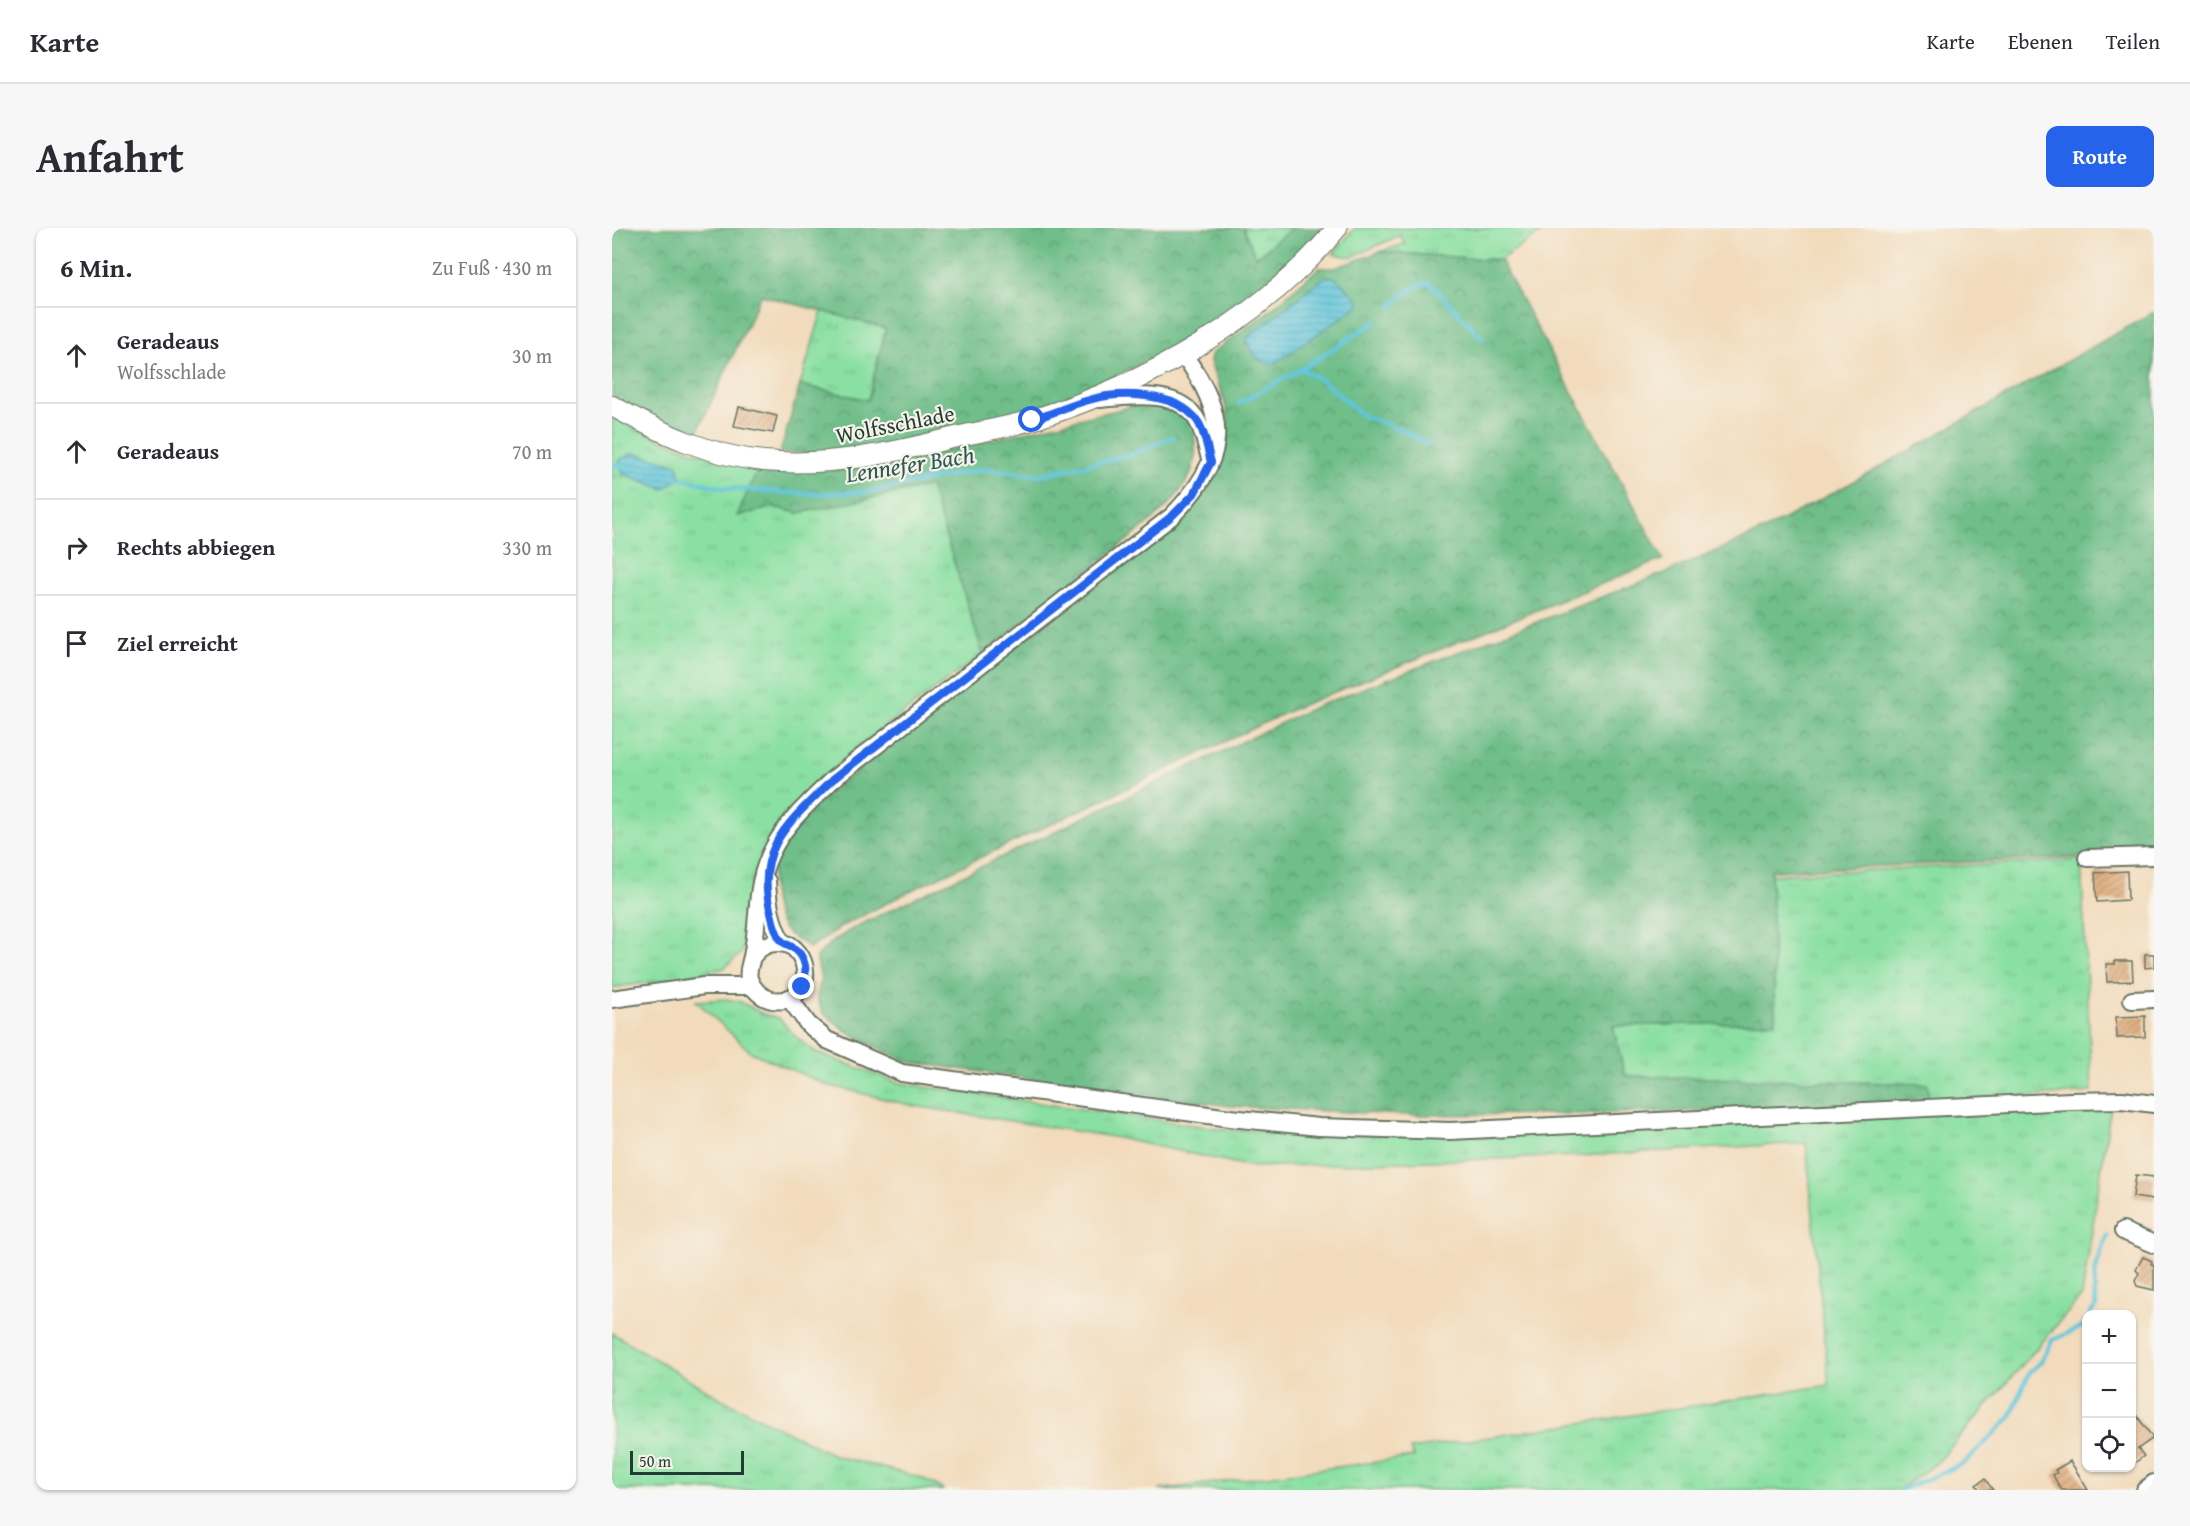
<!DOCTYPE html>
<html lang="de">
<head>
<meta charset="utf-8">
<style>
  body { margin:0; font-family:"Gentium Book Plus",serif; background:#f7f7f7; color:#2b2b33 }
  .controls { position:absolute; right:18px; bottom:18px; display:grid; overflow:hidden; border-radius:12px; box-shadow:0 2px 4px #0004 }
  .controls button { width:54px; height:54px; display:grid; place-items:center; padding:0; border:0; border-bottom:2px solid #e1e1e2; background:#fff; color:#2b2b33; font:30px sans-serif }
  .scale { position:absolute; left:18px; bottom:15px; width:114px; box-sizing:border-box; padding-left:6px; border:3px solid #1f3d34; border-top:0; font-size:16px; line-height:21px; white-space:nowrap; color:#1f3d34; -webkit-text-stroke:4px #f7f3e8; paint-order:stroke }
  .stop { position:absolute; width:18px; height:18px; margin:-14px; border:4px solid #2563eb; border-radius:50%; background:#fff }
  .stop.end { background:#2563eb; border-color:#fff; box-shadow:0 2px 6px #0008 }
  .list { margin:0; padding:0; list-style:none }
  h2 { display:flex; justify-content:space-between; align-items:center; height:78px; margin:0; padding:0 24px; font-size:26px }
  h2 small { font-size:20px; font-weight:400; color:#7c7c81 }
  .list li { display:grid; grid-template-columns:39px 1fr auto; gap:18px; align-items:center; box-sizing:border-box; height:96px; padding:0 24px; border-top:2px solid #e1e1e2 }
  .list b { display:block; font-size:22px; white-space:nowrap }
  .list p { margin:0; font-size:20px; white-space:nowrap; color:#7c7c81 }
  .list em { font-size:20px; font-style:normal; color:#7c7c81 }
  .icon { flex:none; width:33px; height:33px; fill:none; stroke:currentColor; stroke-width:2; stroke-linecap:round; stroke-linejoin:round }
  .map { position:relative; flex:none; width:1542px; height:1262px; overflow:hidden; border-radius:12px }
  header { display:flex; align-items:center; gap:36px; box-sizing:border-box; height:84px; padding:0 30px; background:#fff; border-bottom:2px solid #e1e1e2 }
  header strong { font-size:28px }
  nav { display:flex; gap:33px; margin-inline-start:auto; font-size:21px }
  .intro { display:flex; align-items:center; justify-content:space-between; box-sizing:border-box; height:144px; padding:0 36px }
  h1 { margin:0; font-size:42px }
  .button { padding:15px 27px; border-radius:12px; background:#2563eb; color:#fff; font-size:21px; font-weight:700 }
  main { display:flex; gap:36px; padding:0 36px }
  aside { flex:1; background:#fff; border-radius:12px; box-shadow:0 2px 4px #0004 }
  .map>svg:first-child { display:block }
  .grass { fill:url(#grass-tufts); stroke:#548e6c; stroke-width:1.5 }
  .forest { fill:url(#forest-crowns); stroke:#477e5e; stroke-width:1.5 }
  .water { fill:url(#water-rules); stroke:#3f8288; stroke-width:1.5 }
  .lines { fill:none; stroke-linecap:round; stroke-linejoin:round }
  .stream { stroke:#5fc6dc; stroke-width:4.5 }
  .building { fill:url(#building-hatch) }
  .minor-casing { stroke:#697464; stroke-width:20 }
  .major-casing { stroke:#697464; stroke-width:22 }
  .minor { stroke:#fff; stroke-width:16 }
  .major { stroke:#fff; stroke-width:20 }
  .route { stroke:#2563eb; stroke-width:8 }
  .labels { text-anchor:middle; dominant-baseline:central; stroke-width:4.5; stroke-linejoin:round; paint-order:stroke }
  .street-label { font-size:22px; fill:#1f3d34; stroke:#f7f3e8 }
  .water-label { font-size:24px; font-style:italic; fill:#2c5856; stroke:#f7f3e8 }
</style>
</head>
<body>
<header>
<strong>Karte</strong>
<nav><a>Karte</a><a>Ebenen</a><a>Teilen</a></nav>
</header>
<div class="intro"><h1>Anfahrt</h1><a class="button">Route</a></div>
<main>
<aside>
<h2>6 Min.<small>Zu Fuß · 430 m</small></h2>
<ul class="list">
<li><svg class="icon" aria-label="ahead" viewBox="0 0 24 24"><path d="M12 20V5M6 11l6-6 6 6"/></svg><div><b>Geradeaus</b><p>Wolfsschlade</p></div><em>30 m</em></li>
<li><svg class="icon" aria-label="ahead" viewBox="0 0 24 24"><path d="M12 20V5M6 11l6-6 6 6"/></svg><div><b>Geradeaus</b></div><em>70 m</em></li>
<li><svg class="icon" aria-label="right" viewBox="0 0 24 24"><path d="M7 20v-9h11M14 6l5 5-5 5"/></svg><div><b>Rechts abbiegen</b></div><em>330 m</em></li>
<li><svg class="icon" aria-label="arrive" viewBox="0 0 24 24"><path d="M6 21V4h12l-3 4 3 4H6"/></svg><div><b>Ziel erreicht</b></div></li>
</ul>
</aside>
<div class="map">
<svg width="1542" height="1262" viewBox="0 0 1542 1262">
  <defs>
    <pattern id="grass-tufts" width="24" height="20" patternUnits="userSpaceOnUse" patternTransform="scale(1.5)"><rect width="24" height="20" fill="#8ae0a3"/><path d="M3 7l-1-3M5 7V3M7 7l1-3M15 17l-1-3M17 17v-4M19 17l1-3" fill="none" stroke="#77c18d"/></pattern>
    <pattern id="forest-crowns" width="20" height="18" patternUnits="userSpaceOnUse" patternTransform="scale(1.5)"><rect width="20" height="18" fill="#6fbe89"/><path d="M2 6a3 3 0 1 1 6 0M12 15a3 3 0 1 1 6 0" fill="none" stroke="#5b9c71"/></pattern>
    <pattern id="water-rules" width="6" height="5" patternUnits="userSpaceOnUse" patternTransform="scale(1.5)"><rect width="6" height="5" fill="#5fc6dc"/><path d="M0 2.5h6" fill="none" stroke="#4ea2b3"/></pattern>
    <pattern id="building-hatch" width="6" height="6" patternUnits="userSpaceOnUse" patternTransform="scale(1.5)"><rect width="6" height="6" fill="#dfad7e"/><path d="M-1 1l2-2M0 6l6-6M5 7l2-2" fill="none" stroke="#b48e68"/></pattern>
  </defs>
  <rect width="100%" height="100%" fill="#f7f3e8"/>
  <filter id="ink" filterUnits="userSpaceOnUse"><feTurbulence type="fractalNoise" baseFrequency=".0167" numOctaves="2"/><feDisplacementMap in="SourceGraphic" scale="12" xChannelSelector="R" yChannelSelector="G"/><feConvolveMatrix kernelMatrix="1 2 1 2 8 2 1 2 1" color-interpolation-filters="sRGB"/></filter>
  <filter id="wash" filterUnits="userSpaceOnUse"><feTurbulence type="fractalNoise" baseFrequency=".008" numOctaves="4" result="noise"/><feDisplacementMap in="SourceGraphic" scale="24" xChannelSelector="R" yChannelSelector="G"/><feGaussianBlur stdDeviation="1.35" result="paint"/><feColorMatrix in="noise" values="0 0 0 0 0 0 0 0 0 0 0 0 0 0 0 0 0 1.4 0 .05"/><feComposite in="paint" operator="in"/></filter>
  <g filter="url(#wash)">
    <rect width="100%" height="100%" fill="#f2dbbc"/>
    <g class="grass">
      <polygon points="631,0 680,0 644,30"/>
      <polygon points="743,0 936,0 888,32 767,24 793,16 788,7 740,29 721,26"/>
      <polygon points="210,83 274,100 256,172 188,157"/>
      <path d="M0 189C49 214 93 229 146 241L126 288 162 279 186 285 319 258 371 426 245 519 172 587 140 651 135 708 129 725 112 740 83 747 0 760Z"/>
      <polygon points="1469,632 1480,864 1317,876 1315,856 1012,848 1001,798 1163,794 1159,647"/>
      <polygon points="115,771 129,774 151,786 167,790 183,808 203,824 287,855 616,902 783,907 1499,878 1470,1068 1326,1234 1286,1262 547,1262 802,1229 798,1221 1217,1157 1194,915 967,928 641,939 501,909 302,878 215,857 139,824 84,773"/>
      <polygon points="0,1105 108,1170 224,1228 310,1250 332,1262 0,1262"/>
    </g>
    <g class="forest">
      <path d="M0 0H631L644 29 680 0H711C597 115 479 174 321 206 292 212 261 221 232 224 211 226 189 225 168 225L188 157 256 172 274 100 149 67 83 209 43 192 0 168Z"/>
      <path d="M767 24 888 32 1051 331 688 478 302 661 232 697 197 720C189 713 178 709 172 701 158 682 156 642 167 622 190 579 248 542 286 512 381 436 477 363 572 288 596 264 620 227 616 190 614 170 603 152 598 133L600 125 657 83 707 40H723Z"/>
      <polygon points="1542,84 1542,626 1159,643 1163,794 1001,798 1013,848 1316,856 1317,876 964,886 791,887 618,878 296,834 238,806 211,785 205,770 209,750 204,729 221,713 245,698 705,478 1058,343 1150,303 1254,247"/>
      <path d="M534 175C542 177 553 177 561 180 589 192 588 235 573 256 553 286 520 308 492 330 452 362 411 394 371 426L318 258 186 285 162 279 125 288 146 241 231 242 324 225Z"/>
    </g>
    <g class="water">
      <polygon points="713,49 722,49 747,72 746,78 660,137 646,131 634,114 636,109"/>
      <polygon points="22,225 66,237 69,249 52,261 11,246 7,232"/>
    </g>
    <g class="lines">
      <g class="stream">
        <path d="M779 79C790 68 802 55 818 55L871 111"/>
        <polyline points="689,141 711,153 751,188 791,202 817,217"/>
        <polyline points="627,175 689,141 763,94"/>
        <polyline points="0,236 12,239"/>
        <polyline points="64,249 111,260 197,266 254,264 371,241 428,247 518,227 561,209"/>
        <path d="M1478 1086 1484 1078C1479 1050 1485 1032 1495 1007"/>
        <polyline points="1289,1262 1351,1236 1398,1190 1417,1145 1430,1133 1440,1112 1470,1099 1474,1092"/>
      </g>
    </g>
    <g id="blocks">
      <g class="building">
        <polygon points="127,179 165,188 161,205 122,198"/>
        <polygon points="1515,643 1516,672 1485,674 1483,645"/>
        <polygon points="1533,726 1542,726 1542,739 1533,740"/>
        <polygon points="1503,733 1520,733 1521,753 1495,754 1494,736 1503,736"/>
        <polygon points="1533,788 1533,809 1505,810 1504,789"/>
        <polygon points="1524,947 1542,949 1542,972 1521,969"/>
        <polygon points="1531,1029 1540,1033 1539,1036 1542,1037 1542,1062 1525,1058 1523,1053 1527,1045 1524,1042"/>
        <polygon points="1525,1188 1541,1210 1526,1221 1532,1228 1520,1237 1520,1219 1522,1217 1520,1214 1520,1192"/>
        <polygon points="1458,1233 1467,1247 1476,1262 1450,1262 1447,1258 1441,1247 1445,1245 1443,1242"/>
        <polygon points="1373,1251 1381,1262 1368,1262 1364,1257"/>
      </g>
    </g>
  </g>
  <g filter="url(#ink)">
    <use href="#blocks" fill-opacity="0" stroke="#697464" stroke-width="1.5"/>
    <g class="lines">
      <defs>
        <g id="minor">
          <path d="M488 171C518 168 569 160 586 194 592 205 594 218 598 230"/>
          <polyline points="1475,630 1542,628"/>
          <path d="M155 653C156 675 159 696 171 715"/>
          <path d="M140 729C150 716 162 712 178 717 205 736 194 778 160 772 150 770 141 762 137 751 135 743 138 737 140 729 148 689 141 656 163 617 177 592 200 572 220 552L560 288C616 231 618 190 571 126"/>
          <polyline points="177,770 196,796 215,812 290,845 618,890 707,899 838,903 1458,873 1510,872 1542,876"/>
          <polyline points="0,771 92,758 140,758"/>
          <polyline points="1520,772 1542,771"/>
          <polyline points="1511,1003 1542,1016"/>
          <polyline points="1533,1262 1542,1255"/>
        </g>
        <path id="major" d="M0 178C48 204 97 228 152 233 218 239 280 225 344 209 370 203 398 199 423 191 534 156 651 91 725 0"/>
      </defs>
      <use href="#minor" class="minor-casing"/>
      <use href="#major" class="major-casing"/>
      <use href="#minor" class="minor"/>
      <use href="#major" class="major"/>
    </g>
  </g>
  <g class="lines" filter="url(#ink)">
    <path class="route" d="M190 759C196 745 195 728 180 719 175 716 172 716 169 712 162 703 161 692 158 681 143 618 179 593 220 552L560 288 582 266 599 234C595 221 593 202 584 191 563 164 507 163 477 172 458 177 439 186 420 192"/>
  </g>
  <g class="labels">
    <g class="street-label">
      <text transform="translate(283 196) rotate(-11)">Wolfsschlade</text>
    </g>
    <g class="water-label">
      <text transform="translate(298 236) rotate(-9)">Lennefer Bach</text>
    </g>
  </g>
</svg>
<div class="controls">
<button>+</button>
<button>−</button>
<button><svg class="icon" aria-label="locate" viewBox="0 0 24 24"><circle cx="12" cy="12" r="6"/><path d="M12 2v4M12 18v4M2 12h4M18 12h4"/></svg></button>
</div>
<div class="scale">50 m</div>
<div class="stop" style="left:420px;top:192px"></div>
<div class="stop end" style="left:190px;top:759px"></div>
</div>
</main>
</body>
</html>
